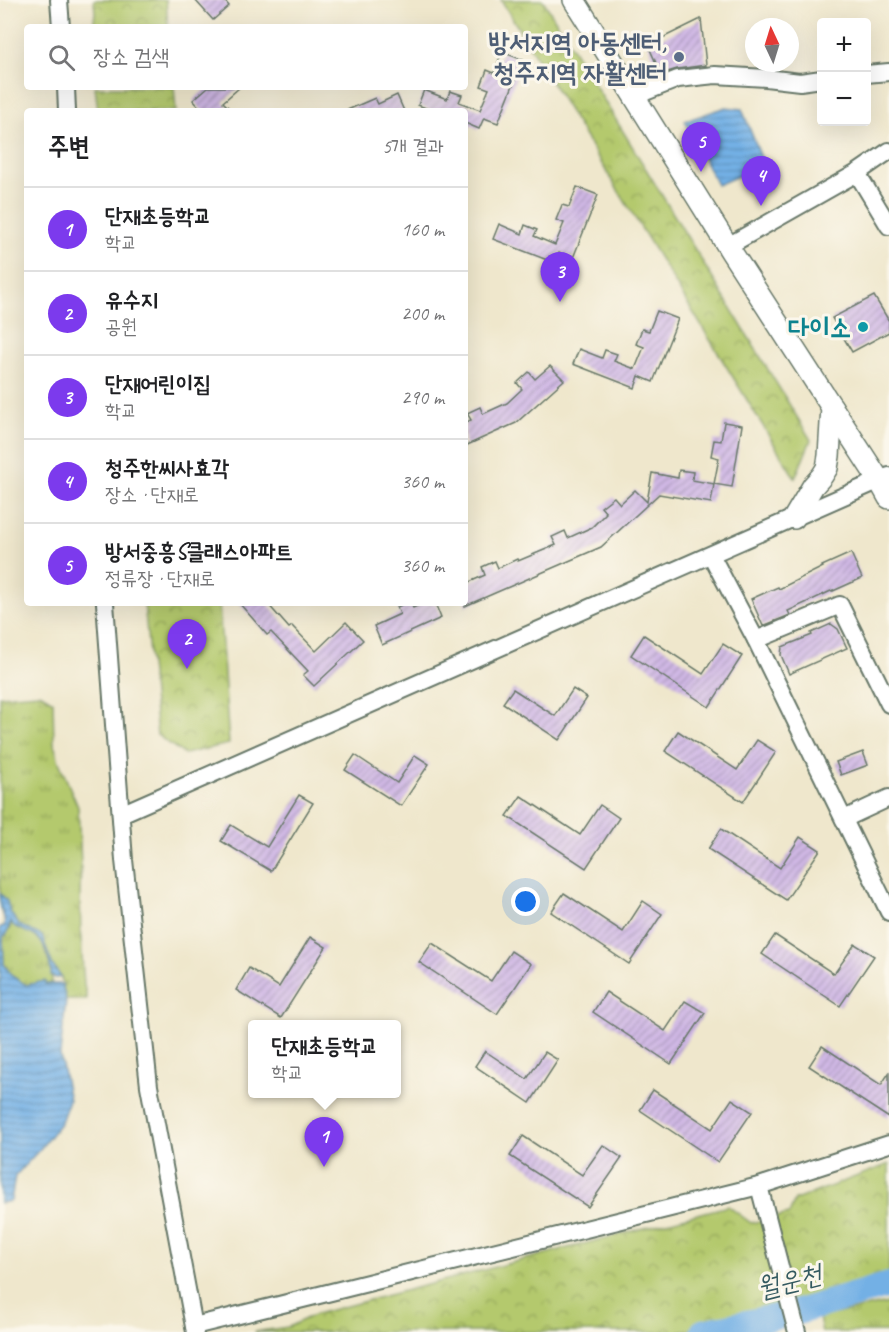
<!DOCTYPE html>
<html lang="ko">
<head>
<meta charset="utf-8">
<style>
  body { margin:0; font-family:Caveat,"Poor Story",sans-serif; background:#f2f2f2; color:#202124 }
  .controls { position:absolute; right:18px; top:18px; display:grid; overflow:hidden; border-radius:6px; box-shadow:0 6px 24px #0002 }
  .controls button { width:54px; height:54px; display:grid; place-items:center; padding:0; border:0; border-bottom:2px solid #e0e0e0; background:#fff; color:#202124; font:30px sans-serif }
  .compass { position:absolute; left:745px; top:18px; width:54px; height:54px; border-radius:50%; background:#fff; box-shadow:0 6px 24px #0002; rotate:356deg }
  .you { position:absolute; left:526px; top:902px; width:21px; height:21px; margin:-15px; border:4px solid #fff; border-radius:50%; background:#1a73e8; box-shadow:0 0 0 9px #1a73e833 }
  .badge { display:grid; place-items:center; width:39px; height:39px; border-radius:50%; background:#7c3aed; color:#fff; font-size:20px; font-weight:700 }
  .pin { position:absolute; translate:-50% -50px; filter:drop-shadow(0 2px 3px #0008) }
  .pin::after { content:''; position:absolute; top:32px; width:21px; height:18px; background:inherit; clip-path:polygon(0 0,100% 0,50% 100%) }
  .popup { position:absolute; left:248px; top:1020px; width:153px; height:78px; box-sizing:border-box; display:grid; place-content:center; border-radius:6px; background:#fff; filter:drop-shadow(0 2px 4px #0005); font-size:20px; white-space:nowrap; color:#757577 }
  .popup b { font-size:22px; color:#202124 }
  .popup::after { content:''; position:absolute; left:50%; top:100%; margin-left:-12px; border:12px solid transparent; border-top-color:#fff }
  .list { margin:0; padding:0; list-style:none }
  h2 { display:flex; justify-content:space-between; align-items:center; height:78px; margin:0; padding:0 24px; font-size:26px }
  h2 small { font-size:20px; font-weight:400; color:#757577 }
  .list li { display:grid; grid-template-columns:39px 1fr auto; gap:18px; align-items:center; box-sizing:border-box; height:84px; padding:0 24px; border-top:2px solid #e0e0e0 }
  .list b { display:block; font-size:22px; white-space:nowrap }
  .list p { margin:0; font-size:20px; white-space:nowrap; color:#757577 }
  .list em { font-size:20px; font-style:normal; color:#757577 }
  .icon { flex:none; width:33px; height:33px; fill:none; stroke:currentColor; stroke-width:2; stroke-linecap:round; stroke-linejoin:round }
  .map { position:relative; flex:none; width:889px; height:1332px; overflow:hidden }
  .search { position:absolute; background:#fff; box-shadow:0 6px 24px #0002; left:24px; top:24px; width:444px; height:66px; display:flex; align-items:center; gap:15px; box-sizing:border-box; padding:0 21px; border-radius:6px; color:#757577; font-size:22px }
  .panel { position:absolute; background:#fff; box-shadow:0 6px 24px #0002; left:24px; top:108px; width:444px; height:498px; border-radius:6px }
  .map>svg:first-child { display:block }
  .grass { fill:url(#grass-tufts); stroke:#6a8350; stroke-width:1.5 }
  .park { fill:url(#park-crowns); stroke:#6a8350; stroke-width:1.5 }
  .water { fill:url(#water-rules); stroke:#49768c; stroke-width:1.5 }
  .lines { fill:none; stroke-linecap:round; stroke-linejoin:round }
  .river { stroke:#73b0e5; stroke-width:26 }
  .building { fill:url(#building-hatch) }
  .minor-casing { stroke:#687869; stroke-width:20 }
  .tertiary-casing { stroke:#687869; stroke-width:24 }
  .minor { stroke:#fff; stroke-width:16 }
  .tertiary { stroke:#fff; stroke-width:21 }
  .service-dot { fill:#5c6f8a; stroke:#fbf7ec; stroke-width:2 }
  .culture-dot { fill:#0f9aa8; stroke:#fbf7ec; stroke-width:2 }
  .labels { text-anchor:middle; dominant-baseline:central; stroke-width:6; stroke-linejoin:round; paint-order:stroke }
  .service-label { font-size:26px; font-weight:bold; fill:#4e5e75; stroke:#fbf7ec; text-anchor:end }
  .culture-label { font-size:26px; font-weight:bold; fill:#0d838f; stroke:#fbf7ec; text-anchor:end }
  .water-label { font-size:27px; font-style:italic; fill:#345a60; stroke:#fbf7ec }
</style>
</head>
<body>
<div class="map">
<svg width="889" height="1332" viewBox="0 0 889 1332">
  <defs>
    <pattern id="grass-tufts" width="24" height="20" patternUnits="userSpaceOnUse" patternTransform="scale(1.5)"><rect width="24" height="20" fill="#b4c96d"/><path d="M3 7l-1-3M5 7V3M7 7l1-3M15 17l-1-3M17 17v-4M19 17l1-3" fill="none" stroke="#92a45a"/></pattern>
    <pattern id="park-crowns" width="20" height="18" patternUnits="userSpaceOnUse" patternTransform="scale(1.5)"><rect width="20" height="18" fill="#b4c96d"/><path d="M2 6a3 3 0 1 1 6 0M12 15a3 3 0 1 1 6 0" fill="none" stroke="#92a45a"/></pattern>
    <pattern id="water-rules" width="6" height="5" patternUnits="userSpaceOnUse" patternTransform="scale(1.5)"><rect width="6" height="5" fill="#73b0e5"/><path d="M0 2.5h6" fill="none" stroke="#5e90ba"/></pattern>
    <pattern id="building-hatch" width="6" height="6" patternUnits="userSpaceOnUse" patternTransform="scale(1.5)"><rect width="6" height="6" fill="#d0b8e5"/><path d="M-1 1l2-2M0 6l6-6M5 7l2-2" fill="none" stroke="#a897ba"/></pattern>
  </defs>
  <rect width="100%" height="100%" fill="#fbf7ec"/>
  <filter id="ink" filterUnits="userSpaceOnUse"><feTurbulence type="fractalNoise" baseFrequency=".0167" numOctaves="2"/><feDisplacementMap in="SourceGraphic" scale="12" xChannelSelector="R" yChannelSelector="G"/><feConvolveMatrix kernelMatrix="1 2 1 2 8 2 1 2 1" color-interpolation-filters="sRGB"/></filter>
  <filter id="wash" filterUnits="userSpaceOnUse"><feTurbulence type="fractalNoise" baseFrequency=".008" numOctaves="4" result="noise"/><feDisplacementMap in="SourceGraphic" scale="24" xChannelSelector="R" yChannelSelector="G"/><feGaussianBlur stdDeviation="1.35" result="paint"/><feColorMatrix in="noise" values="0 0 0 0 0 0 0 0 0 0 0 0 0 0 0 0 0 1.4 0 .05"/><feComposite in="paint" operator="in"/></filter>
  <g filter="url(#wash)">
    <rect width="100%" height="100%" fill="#efe7cc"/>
    <g class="grass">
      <polygon points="40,693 53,701 54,744 59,762 78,807 81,864 80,893 81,939 84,985 87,1000 66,1000 61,977 53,966 42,936 19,925 10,912 7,901 0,893 0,696"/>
      <polygon points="12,921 18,929 26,930 42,942 51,969 52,982 49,984 38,983 26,985 12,976 4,964 3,936 9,930"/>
      <polygon points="889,1303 889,1332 822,1332 819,1317"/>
    </g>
    <g class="park">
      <polygon points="94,0 166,0 168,27 93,27 95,13"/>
      <polygon points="501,0 543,0 811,440 795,478"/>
      <polygon points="95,87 174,87 176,111 98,111"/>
      <polygon points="144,603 219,603 229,744 184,754 157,735"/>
      <polygon points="889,1164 889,1275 814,1303 679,1332 254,1332 288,1327 316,1314 728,1206 751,1223 789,1214 795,1200"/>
    </g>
    <g class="water">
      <polygon points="726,107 742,109 764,165 717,185 685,121"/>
      <path d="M0 893 7 901 10 912 19 925 42 936 53 966 61 977 56 978 51 976C51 964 46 943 35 936 28 932 21 930 14 926L11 922 6 935 3 937 4 964 12 976 26 985 45 981V984H62L66 1000 60 1055 69 1100 61 1122 40 1149 15 1176 11 1201 0 1203V927L4 926C6 918 3 915 1 908 0 903 0 898 0 893Z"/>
    </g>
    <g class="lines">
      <polyline class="river" points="703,1332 794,1313 889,1285"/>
    </g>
    <g id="blocks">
      <g class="building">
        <polygon points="195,0 224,0 229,6 213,20"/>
        <polygon points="701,19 706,65 677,69 661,74 648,45"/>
        <polygon points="502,52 523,60 498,123 484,118 479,129 465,123 465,111 433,111 418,105 424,90 447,99 450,91 462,95 459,102 480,110 489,89 481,86 487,70 494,73"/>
        <polygon points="208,87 240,87 223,102 232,111 203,111 193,100"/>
        <polygon points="397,95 404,111 345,111 375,98 378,104"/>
        <polygon points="577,187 598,195 573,258 559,253 555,263 493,239 499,224 522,234 525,225 537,230 534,236 555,245 564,223 556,220 562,205 569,207"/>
        <polygon points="874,296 889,321 889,332 852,352 832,318"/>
        <polygon points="657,311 678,319 653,382 639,376 635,388 573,364 579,349 602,358 605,350 617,354 614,361 635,369 644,347 636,344 642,329 649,331"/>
        <polygon points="550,366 564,380 516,423 465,446 465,423 471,420 467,413 480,407 483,414 507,403 522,389 517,383 529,372 535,379"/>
        <polygon points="724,422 742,425 732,487 714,484 711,503 659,494 601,547 465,606 465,584 485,575 482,567 495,561 498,568 517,559 518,561 556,545 552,537 565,531 568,538 592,527 606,513 601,507 614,497 620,504 635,490 647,502 652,473 678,478 679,470 693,472 692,480 714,484 719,458 711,456 714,440 721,441"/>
        <polygon points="851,553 862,578 833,591 833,590 788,611 790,615 763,626 751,599 778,587 779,589 823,567 822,566"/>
        <polygon points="239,603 267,603 289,628 292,626 316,651 346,622 363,640 314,686 303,675 308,671 271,632 267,635"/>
        <polygon points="406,603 411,603 413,608 423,603 435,603 441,618 382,645 374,626 400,614 397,607"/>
        <polygon points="831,624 838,629 847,648 789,674 781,655 782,647 812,635 811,633"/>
        <polygon points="644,635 703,674 723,644 742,656 709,707 631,655"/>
        <polygon points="513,689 555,716 573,689 587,698 559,740 503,703"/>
        <polygon points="678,731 737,770 757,740 776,752 743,802 665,751"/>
        <polygon points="863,752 868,765 841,775 836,762"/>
        <polygon points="355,755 397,783 415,755 429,764 401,806 345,770"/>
        <polygon points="299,795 313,803 271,871 221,841 231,825 267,847"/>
        <polygon points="521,796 580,835 600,805 619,818 586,868 507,816"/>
        <polygon points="721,829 780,868 800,837 820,850 786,900 708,849"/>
        <polygon points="564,893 623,932 643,901 662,914 629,964 551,912"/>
        <polygon points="775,935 834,974 855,944 874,956 840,1006 762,954"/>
        <polygon points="310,937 326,947 281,1018 236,990 249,968 279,987"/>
        <polygon points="432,943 491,981 511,951 531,964 497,1014 419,962"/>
        <polygon points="606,992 665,1031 685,1001 705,1013 671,1064 593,1012"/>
        <polygon points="822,1046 881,1085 889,1073 889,1118 809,1066"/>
        <polygon points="485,1051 527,1079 545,1052 558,1060 530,1103 475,1066"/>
        <polygon points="653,1090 712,1129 732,1099 752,1112 718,1162 640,1110"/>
        <polygon points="523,1136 582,1175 603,1145 622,1158 588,1207 510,1156"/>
      </g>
    </g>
  </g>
  <g filter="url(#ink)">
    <use href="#blocks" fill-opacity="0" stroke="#687869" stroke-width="1.5"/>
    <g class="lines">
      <defs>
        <g id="minor">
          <polyline points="59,0 61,27"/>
          <polyline points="866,74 889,72"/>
          <polyline points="66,87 67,111"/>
          <polyline points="635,96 678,79 715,75 766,78 800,82 822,79"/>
          <polyline points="857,173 889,226"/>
          <polyline points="728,246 857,173 889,151"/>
          <polyline points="711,555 756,640 889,912"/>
          <polyline points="105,603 124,860 149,1086 195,1332"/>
          <polyline points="756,640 840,605 889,704"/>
          <polyline points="121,814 889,476"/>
          <polyline points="844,819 889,798"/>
          <polyline points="759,1186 797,1332"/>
          <polyline points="194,1326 759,1186 889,1144"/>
        </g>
        <g id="tertiary">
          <polyline points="574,0 732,253 879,480 889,498"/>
          <polyline points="794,518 813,486 822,476 827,468 829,456 832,407"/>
        </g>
      </defs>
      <use href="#minor" class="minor-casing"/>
      <use href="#tertiary" class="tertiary-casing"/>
      <use href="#minor" class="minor"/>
      <use href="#tertiary" class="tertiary"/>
    </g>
  </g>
  <circle class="service-dot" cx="679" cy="57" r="6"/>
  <circle class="culture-dot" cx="863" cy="327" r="6"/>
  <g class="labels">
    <g class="service-label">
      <text x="667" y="42">방서지역 아동센터,<tspan x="667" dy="30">청주지역 자활센터</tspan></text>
    </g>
    <g class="culture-label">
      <text x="851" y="327">다이소</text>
    </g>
    <g class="water-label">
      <text transform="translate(789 1281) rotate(-14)">월운천</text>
    </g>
  </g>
</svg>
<div class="controls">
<button>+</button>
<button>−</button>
</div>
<svg class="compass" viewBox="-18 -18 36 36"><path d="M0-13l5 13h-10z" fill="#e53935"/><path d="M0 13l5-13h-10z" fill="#757577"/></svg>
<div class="you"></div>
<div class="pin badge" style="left:324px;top:1167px">1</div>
<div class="popup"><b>단재초등학교</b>학교</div>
<div class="pin badge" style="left:187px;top:669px">2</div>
<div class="pin badge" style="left:560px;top:302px">3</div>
<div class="pin badge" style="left:761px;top:206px">4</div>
<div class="pin badge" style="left:701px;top:172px">5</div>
<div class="search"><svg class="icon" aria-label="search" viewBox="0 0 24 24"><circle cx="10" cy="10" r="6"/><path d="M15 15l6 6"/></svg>장소 검색</div>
<section class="panel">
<h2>주변<small>5개 결과</small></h2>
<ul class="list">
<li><span class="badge">1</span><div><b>단재초등학교</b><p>학교</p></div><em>160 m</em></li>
<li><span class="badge">2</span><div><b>유수지</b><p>공원</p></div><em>200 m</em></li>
<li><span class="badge">3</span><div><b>단재어린이집</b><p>학교</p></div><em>290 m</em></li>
<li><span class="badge">4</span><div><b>청주한씨사효각</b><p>장소 · 단재로</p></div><em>360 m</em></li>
<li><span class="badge">5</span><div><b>방서중흥S클래스아파트</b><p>정류장 · 단재로</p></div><em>360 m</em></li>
</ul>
</section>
</div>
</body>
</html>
